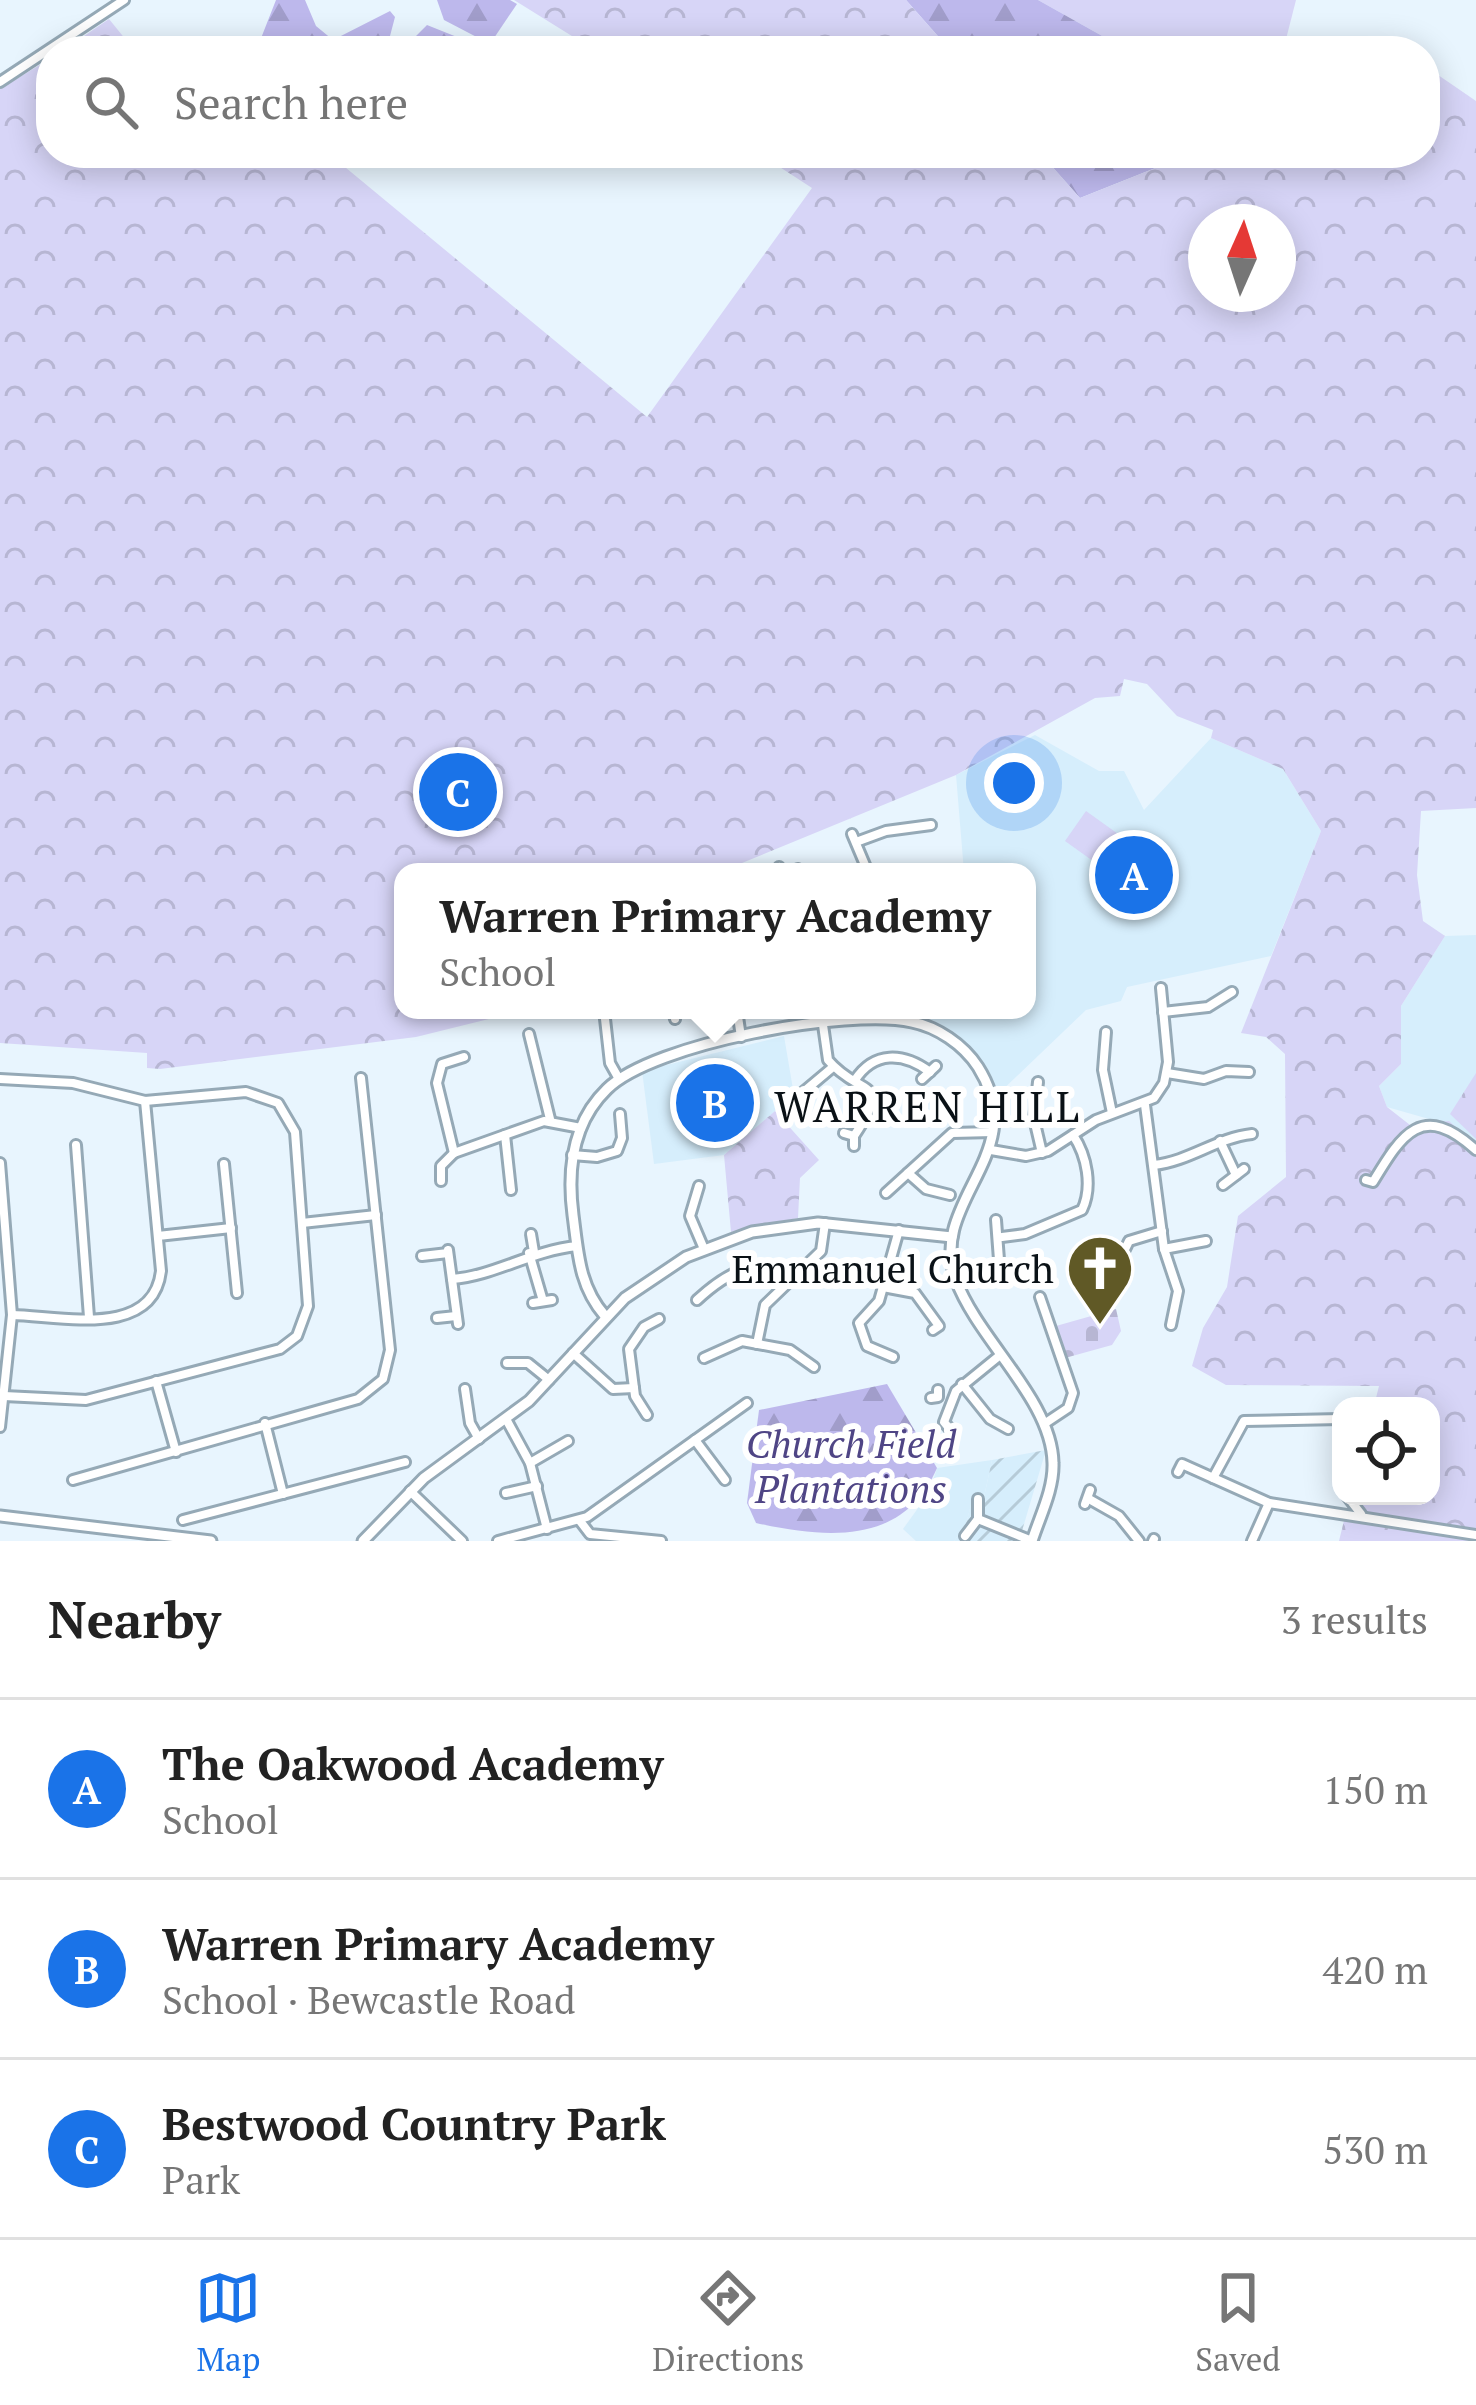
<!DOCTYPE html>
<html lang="en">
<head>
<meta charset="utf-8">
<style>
  body { margin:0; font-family:"PT Serif",serif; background:#f6f6f6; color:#222 }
  .controls { position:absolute; right:36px; bottom:36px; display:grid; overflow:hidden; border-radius:24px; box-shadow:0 6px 30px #0003 }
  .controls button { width:108px; height:108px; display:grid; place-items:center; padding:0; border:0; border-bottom:3px solid #e0e0e0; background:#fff; color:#222; font:60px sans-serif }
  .compass { position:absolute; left:1188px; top:204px; width:108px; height:108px; border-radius:50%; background:#fff; box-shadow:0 6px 30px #0003; rotate:3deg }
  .you { position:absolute; left:1014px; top:783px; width:42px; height:42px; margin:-30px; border:9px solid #fff; border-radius:50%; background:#1a73e8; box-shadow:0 0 0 18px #1a73e833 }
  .badge { display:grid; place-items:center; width:78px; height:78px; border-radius:50%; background:#1a73e8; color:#fff; font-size:39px; font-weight:700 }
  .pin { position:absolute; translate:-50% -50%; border:6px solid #fff; box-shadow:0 3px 12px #0006 }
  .popup { position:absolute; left:394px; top:863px; width:642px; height:156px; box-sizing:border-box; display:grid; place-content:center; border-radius:24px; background:#fff; filter:drop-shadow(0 3px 9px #0005); font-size:39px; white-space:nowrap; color:#767676 }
  .popup b { font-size:45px; color:#222 }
  .popup::after { content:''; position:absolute; left:50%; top:100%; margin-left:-24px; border:24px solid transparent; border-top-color:#fff }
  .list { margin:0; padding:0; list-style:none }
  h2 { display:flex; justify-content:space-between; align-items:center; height:156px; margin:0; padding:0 48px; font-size:51px }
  h2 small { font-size:39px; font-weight:400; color:#767676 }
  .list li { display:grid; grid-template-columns:78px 1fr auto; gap:36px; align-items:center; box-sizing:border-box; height:180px; padding:0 48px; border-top:3px solid #e0e0e0 }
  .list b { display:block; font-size:45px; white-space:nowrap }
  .list p { margin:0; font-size:39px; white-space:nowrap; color:#767676 }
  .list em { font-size:39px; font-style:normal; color:#767676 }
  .icon { flex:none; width:66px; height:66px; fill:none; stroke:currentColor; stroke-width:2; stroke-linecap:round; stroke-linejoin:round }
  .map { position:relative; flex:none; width:1476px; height:1541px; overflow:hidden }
  .search { position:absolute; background:#fff; box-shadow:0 6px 30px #0003; left:36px; right:36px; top:36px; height:132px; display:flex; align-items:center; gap:30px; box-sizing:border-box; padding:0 42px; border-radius:48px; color:#767676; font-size:45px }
  .sheet { height:696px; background:#fff }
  nav { display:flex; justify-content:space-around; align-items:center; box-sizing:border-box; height:168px; border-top:3px solid #e0e0e0; background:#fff; font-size:33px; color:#767676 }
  nav a { display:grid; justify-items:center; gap:6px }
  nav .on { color:#1a73e8 }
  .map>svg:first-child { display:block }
  .built { fill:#d6eefc }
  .industrial { fill:url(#industrial-furrows) }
  .grass { fill:#d7d5f7 }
  .forest { fill:url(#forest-firs) }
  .cemetery { fill:url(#cemetery-stones) }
  .park { fill:url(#park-crowns); fill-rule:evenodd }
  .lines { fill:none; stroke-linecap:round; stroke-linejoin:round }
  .minor-casing { stroke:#95a9b6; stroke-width:14 }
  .tertiary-casing { stroke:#95a9b6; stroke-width:15 }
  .minor { stroke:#fff; stroke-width:8 }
  .tertiary { stroke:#fff; stroke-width:9 }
  .labels { text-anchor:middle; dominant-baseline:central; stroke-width:12; stroke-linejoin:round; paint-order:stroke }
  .poi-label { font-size:39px; fill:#0a1116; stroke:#fff; text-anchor:end }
  .park-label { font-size:39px; font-style:italic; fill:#4f4585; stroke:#fff }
  .neighbourhood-label { font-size:42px; letter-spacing:3px; fill:#0a1116; stroke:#fff }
</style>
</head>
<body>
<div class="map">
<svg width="1476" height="1541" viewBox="0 0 1476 1541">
  <defs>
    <pattern id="industrial-furrows" width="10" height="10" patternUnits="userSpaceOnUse" patternTransform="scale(3)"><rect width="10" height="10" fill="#d6eefc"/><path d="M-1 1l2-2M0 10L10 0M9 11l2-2" fill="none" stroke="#b6cbd7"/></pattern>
    <pattern id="forest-firs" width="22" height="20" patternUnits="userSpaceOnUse" patternTransform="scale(3)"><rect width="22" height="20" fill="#bdb8ec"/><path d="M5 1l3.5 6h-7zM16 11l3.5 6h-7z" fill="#a19dca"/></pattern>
    <pattern id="cemetery-stones" width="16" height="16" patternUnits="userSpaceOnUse" patternTransform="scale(3)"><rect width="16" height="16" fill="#d7d5f7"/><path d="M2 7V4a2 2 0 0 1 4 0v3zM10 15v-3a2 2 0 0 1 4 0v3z" fill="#b7b6d3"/></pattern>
    <pattern id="park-crowns" width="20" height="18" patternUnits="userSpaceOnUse" patternTransform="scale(3)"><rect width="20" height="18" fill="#d7d5f7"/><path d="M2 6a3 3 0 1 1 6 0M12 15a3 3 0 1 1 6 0" fill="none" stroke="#b7b6d3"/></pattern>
  </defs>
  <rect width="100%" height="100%" fill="#e8f5fe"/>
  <g class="built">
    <polygon points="1035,735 1099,771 1124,771 1144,810 1211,738 1283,769 1321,831 1271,956 1127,987 1121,1001 1086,1010 996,1096 983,1067 963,1043 907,1011 1027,1010 1027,872 964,872 956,775"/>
    <polygon points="1476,935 1476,1145 1450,1125 1387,1107 1379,1086 1401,1064 1401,1006 1445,936"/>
    <polygon points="784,1036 794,1095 724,1155 654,1164 642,1071"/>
    <polygon points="992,1460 984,1497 973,1497 966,1524 954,1541 916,1541 903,1529 929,1493 937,1468"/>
  </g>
  <polygon class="industrial" points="1046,1450 1019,1541 954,1541 966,1524 973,1496 984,1497 992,1460"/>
  <g class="grass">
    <polygon points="1038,0 1296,0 1283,51 1129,51"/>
    <polygon points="1086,811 1167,869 1146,899 1065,841"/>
  </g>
  <g class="forest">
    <polygon points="276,0 305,0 316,26 333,40 390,11 395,17 390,36 398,42 412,40 427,25 487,49 256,51"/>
    <polygon points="437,0 510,0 517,4 490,44 444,20"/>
    <polygon points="906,0 1038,0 1129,51 951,51"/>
    <polygon points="1040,153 1193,153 1080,198"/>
    <path d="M887 1384 937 1468C905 1541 837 1541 756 1523L747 1503 759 1410Z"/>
  </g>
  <polygon class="cemetery" points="1116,1309 1121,1331 1112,1345 1065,1358 1056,1326"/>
  <g class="park">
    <polygon points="514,0 906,0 951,51 596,51"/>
    <polygon points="109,19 135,51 62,51"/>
    <path d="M51 58V153H328L647 417 812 188 758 153H1040L1080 198 1193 153H1425V66L1476 101V808L1421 811 1417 875 1423 921 1445 936 1401 1006V1064L1379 1086 1387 1107 1410 1125 1449 1121 1476 1145V1541H1339L1350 1496H1431V1406H1374L1379 1386 1226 1385 1192 1366 1203 1328 1227 1287 1238 1216 1286 1177 1285 1054 1266 1037 1241 1033 1321 831 1283 769 1211 738 1213 730 1177 716 1147 684 1124 679 1120 696 1095 698 956 775 720 872H403V1010H512L501 1016 416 1037 160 1069 147 1068V1053L0 1043V89ZM1206 222H1278V294H1206Z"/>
    <polygon points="1476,1073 1476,1139 1450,1114"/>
    <polygon points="775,1111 819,1160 800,1178 798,1218 731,1232 724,1155"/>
  </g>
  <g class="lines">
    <defs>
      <g id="minor">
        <polyline points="0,82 124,0"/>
        <polyline points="852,834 868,872"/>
        <polyline points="856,842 886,831 931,825"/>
        <polyline points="779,867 781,872"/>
        <polyline points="790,872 798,869"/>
        <polyline points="604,1010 610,1063 619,1079"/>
        <polyline points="673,1010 675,1019"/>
        <polyline points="737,1010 741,1037"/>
        <polyline points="1163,1012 1208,1007 1232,992"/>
        <path d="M823 1025 828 1060C860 1098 894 1077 854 1136"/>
        <polyline points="1106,1032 1103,1070 1112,1113"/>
        <polyline points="529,1034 550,1119"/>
        <polyline points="1167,1073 1204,1079 1226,1071 1249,1072"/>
        <polyline points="0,1079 73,1083 145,1101 246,1092 278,1103 295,1132 308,1306 297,1336 280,1349 86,1400 4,1396"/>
        <polyline points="922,1079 936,1066"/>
        <path d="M855 1080C874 1051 903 1052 930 1072"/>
        <polyline points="1038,1082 1034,1119 1042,1153"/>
        <polyline points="802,1093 833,1067"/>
        <polyline points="1145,1105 1164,1249 1178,1291 1171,1325"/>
        <polyline points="844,1133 854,1136 854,1146"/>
        <polyline points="505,1135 511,1190"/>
        <polyline points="1220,1141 1236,1175"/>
        <polyline points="76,1145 89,1317"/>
        <polyline points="991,1150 1026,1156 1048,1151 1096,1120 1154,1098 1164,1083 1168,1062 1161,988"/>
        <polyline points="454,1153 437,1083 442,1064 464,1057"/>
        <polyline points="572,1155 597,1157 617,1151 622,1138 620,1114"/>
        <polyline points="0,1163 12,1315 0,1427"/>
        <polyline points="224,1164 237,1293"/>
        <path d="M1154 1165C1190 1161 1216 1138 1252 1134"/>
        <polyline points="908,1173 926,1189 950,1195"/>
        <path d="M1366 1180 1373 1182C1402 1134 1422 1101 1476 1150"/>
        <polyline points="441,1181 441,1166 454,1153 544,1121 581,1128"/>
        <polyline points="1223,1185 1244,1169"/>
        <polyline points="699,1186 690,1216 704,1249"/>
        <polyline points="886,1193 952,1133 993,1132"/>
        <polyline points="996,1220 1000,1273"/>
        <polyline points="302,1223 376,1215"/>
        <polyline points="531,1234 534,1252"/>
        <polyline points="158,1236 231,1228"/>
        <path d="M1002 1237 1025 1234 1082 1210C1093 1187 1087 1156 1073 1135"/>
        <polyline points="1164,1249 1206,1241"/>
        <polyline points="448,1250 458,1324"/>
        <polyline points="529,1253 543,1301"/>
        <polyline points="422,1256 448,1253"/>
        <polyline points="1113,1274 1129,1241 1162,1231"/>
        <path d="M452 1279C494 1276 530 1251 577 1246"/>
        <polyline points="883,1287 915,1293 939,1326 933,1330"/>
        <polyline points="1040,1297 1073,1393 1068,1408 1044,1424"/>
        <path d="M697 1300C723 1276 761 1250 789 1282"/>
        <polyline points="533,1303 552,1300"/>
        <path d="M12 1315C61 1316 153 1339 161 1271L145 1101"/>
        <polyline points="437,1318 456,1316"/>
        <polyline points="757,1344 765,1305 821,1251 825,1223"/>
        <polyline points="573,1353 613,1389 634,1388"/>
        <polyline points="893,1357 867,1346 859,1323 879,1301 899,1230"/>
        <polyline points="704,1358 742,1341 790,1350 814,1367"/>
        <polyline points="507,1363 528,1363 549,1380"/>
        <polyline points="156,1381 176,1452"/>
        <polyline points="962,1384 990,1419 1008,1429"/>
        <polyline points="465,1389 470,1423 479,1439"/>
        <polyline points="931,1398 938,1397 938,1390"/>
        <polyline points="647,1415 635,1396 629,1349 644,1327 659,1319"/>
        <polyline points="506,1419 530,1463 547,1529"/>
        <polyline points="265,1423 283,1494"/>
        <polyline points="953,1433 944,1422 956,1391 999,1356"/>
        <polyline points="695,1440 725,1480"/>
        <polyline points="530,1463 568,1441"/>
        <polyline points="1178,1472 1182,1464 1269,1503 1476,1535"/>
        <polyline points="1213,1478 1244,1421 1341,1419"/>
        <polyline points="73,1480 358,1399 383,1379 390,1350 361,1078"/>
        <polyline points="410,1491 462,1541"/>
        <polyline points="506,1493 537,1486"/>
        <polyline points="1347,1496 1361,1514"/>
        <polyline points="1089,1499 1119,1516 1139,1541"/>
        <polyline points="1085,1504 1090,1490"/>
        <polyline points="978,1519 1032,1541"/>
        <polyline points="183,1520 405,1462"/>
        <polyline points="580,1521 590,1534 661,1541"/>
        <polyline points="965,1536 978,1519 978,1499"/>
        <polyline points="498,1541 587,1517 747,1403"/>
        <polyline points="1153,1541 1154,1539"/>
        <polyline points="1252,1541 1269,1503"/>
      </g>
      <g id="tertiary">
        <path d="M605 1316C579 1286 578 1253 573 1215 567 1169 572 1123 607 1089 653 1043 849 1008 912 1022 937 1027 963 1044 978 1067 1033 1154 927 1200 956 1280 978 1340 1052 1400 1053 1463 1054 1489 1040 1516 1032 1541"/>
        <polyline points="0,1516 211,1541"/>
        <polyline points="363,1541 424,1478 529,1401 625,1298 686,1257 752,1232 818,1223 952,1237"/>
      </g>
    </defs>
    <use href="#minor" class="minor-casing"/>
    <use href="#tertiary" class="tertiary-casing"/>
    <use href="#minor" class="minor"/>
    <use href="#tertiary" class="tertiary"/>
  </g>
  <defs>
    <symbol id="church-pin" viewBox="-11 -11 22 30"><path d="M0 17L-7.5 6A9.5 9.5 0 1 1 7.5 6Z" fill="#605926" stroke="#fff"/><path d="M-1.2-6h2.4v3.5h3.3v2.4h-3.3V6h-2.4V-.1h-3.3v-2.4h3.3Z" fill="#fff"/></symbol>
  </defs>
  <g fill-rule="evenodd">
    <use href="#church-pin" x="1062" y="1230" width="76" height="104"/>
  </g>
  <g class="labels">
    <g class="poi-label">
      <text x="1054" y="1268">Emmanuel Church</text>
    </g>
    <g class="park-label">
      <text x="851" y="1443">Church Field<tspan x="851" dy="45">Plantations</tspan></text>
    </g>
    <g class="neighbourhood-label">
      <text x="928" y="1106">WARREN HILL</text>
    </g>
  </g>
</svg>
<div class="controls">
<button><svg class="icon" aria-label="locate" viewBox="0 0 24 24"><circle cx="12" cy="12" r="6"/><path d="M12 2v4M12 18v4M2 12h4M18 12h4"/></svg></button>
</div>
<svg class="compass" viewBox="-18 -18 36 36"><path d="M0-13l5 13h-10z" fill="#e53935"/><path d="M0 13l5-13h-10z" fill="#767676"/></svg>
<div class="you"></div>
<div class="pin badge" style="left:1134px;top:875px">A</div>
<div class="pin badge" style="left:715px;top:1103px">B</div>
<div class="popup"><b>Warren Primary Academy</b>School</div>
<div class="pin badge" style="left:458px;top:792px">C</div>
<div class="search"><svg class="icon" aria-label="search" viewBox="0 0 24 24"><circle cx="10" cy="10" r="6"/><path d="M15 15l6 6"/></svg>Search here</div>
</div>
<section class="sheet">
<h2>Nearby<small>3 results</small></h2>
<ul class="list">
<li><span class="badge">A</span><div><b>The Oakwood Academy</b><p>School</p></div><em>150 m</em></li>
<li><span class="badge">B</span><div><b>Warren Primary Academy</b><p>School · Bewcastle Road</p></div><em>420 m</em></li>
<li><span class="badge">C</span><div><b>Bestwood Country Park</b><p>Park</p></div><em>530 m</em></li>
</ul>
</section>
<nav>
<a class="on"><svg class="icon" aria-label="map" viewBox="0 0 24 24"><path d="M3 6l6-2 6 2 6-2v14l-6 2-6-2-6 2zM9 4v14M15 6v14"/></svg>Map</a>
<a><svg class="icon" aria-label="directions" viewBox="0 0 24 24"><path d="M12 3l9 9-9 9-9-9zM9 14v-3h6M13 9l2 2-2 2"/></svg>Directions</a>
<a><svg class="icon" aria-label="saved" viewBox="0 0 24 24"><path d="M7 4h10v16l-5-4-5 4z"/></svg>Saved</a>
</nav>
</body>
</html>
